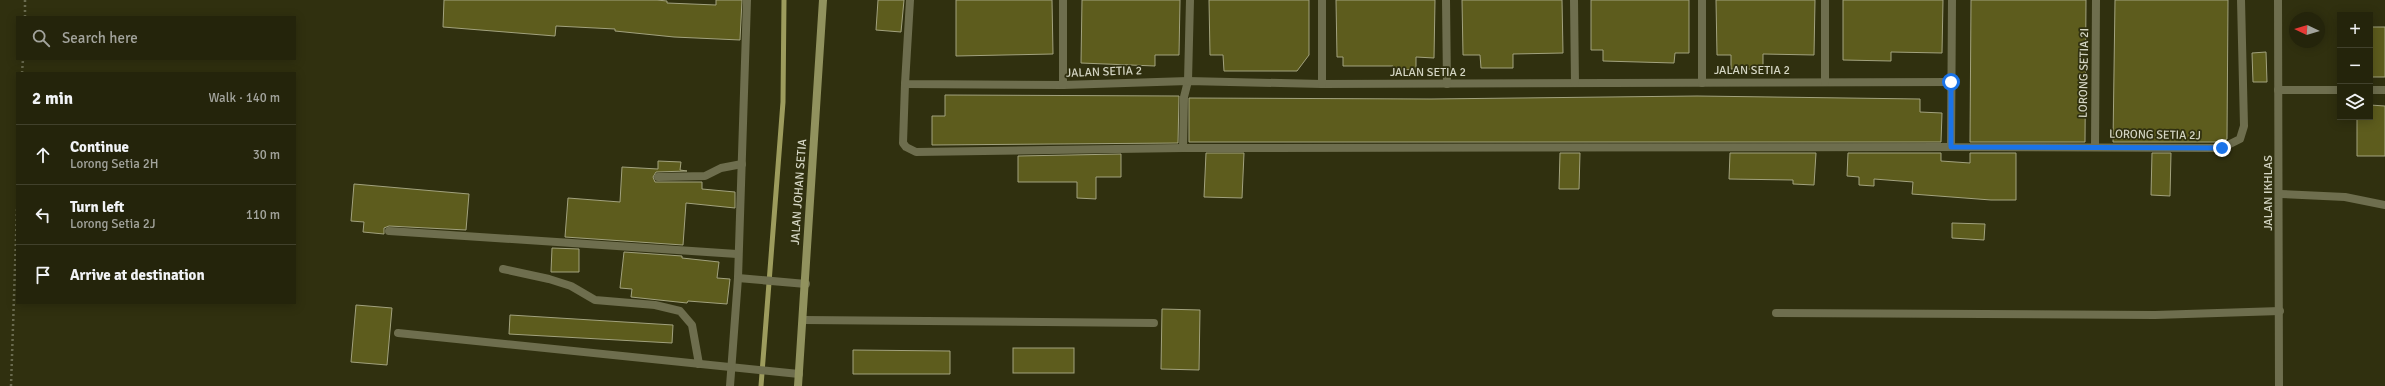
<!DOCTYPE html>
<html lang="en">
<head>
<meta charset="utf-8">
<style>
  body { margin:0; font-family:Signika,sans-serif; background:#303019; color:#f1f3f6 }
  .controls { position:absolute; right:12px; top:12px; display:grid; overflow:hidden; border-radius:0px; box-shadow:0 2px 10px #0003 }
  .controls button { width:36px; height:36px; display:grid; place-items:center; padding:0; border:0; border-bottom:1px solid #41412c; background:#24240b; color:#f1f3f6; font:20px sans-serif }
  .compass { position:absolute; left:2289px; top:12px; width:36px; height:36px; border-radius:50%; background:#24240b; box-shadow:0 2px 10px #0003; rotate:274deg }
  .stop { position:absolute; width:12px; height:12px; margin:-9px; border:3px solid #1a73e8; border-radius:50%; background:#fff }
  .stop.end { background:#1a73e8; border-color:#fff; box-shadow:0 1px 4px #0008 }
  .list { margin:0; padding:0; list-style:none }
  h2 { display:flex; justify-content:space-between; align-items:center; height:52px; margin:0; padding:0 16px; font-size:17px }
  h2 small { font-size:13px; font-weight:400; color:#a3a49d }
  .list li { display:grid; grid-template-columns:26px 1fr auto; gap:12px; align-items:center; box-sizing:border-box; height:60px; padding:0 16px; border-top:1px solid #41412c }
  .list b { display:block; font-size:15px; white-space:nowrap }
  .list p { margin:0; font-size:13px; white-space:nowrap; color:#a3a49d }
  .list em { font-size:13px; font-style:normal; color:#a3a49d }
  .icon { flex:none; width:22px; height:22px; fill:none; stroke:currentColor; stroke-width:2; stroke-linecap:round; stroke-linejoin:round }
  .map { position:relative; flex:none; width:2385px; height:386px; overflow:hidden }
  .search { position:absolute; background:#24240b; box-shadow:0 2px 10px #0003; left:16px; top:16px; width:280px; height:44px; display:flex; align-items:center; gap:10px; box-sizing:border-box; padding:0 14px; border-radius:0px; color:#a3a49d; font-size:15px }
  .panel { position:absolute; background:#24240b; box-shadow:0 2px 10px #0003; left:16px; top:72px; width:280px; height:232px; border-radius:0px }
  .map>svg:first-child { display:block }
  .lines { fill:none; stroke-linecap:round; stroke-linejoin:round }
  .stream { stroke:#9d9c5d; stroke-width:5 }
  .building { fill:#5d5c1d; stroke:#a2a27e }
  .path { stroke:#6a6b4f; stroke-width:2.5; stroke-dasharray:2 3; stroke-linecap:butt }
  .service { stroke:#6e6e4e; stroke-width:8 }
  .minor { stroke:#6e6e4e; stroke-width:8 }
  .secondary { stroke:#91925e; stroke-width:8 }
  .route { stroke:#1a73e8; stroke-width:5 }
  .labels { text-anchor:middle; dominant-baseline:central; stroke-width:3.5; stroke-linejoin:round; paint-order:stroke }
  .street-label { font-size:12px; fill:#d4d5c3; stroke:#30300f }
</style>
</head>
<body>
<div class="map">
<svg width="2385" height="386" viewBox="0 0 2385 386">
  <rect width="100%" height="100%" fill="#30300f"/>
  <g class="lines">
    <polyline class="stream" points="761,386 783,102 784,0"/>
  </g>
  <g class="building">
    <polygon points="444,0 657,0 667,1 667,3 716,5 716,0 742,0 740,40 674,37 615,31 615,29 556,26 555,36 443,27"/>
    <polygon points="878,0 904,0 901,32 876,30"/>
    <polygon points="956,0 1052,0 1053,54 956,56"/>
    <polygon points="1082,0 1180,0 1179,55 1155,55 1155,66 1081,63"/>
    <polygon points="1209,0 1309,0 1309,55 1297,71 1224,71 1223,55 1210,55"/>
    <polygon points="1336,0 1435,0 1434,58 1416,57 1416,70 1393,69 1393,66 1343,66 1343,57 1337,57"/>
    <polygon points="1462,0 1562,0 1563,53 1513,54 1513,68 1481,68 1480,55 1463,55"/>
    <polygon points="1591,0 1689,0 1689,53 1675,53 1674,63 1603,61 1603,50 1591,50"/>
    <polygon points="1716,0 1815,0 1814,55 1763,54 1763,69 1731,69 1731,55 1717,55"/>
    <polygon points="1843,0 1943,0 1942,53 1891,52 1891,61 1843,60"/>
    <polygon points="1971,0 2086,0 2085,142 1970,142"/>
    <polygon points="2115,0 2228,0 2227,139 2221,142 2113,142"/>
    <rect x="2370" y="27" width="15" height="50"/>
    <polygon points="2266,52 2267,82 2253,82 2252,53"/>
    <polygon points="945,95 1179,96 1178,143 932,145 932,116 945,116"/>
    <polygon points="1697,96 1920,99 1920,112 1942,113 1941,142 1189,142 1189,98 1431,99"/>
    <polygon points="2370,105 2385,106 2385,156 2357,156 2357,117 2370,117"/>
    <polygon points="1206,153 1244,153 1242,198 1204,197"/>
    <polygon points="1560,153 1580,153 1579,189 1559,189"/>
    <polygon points="1730,153 1816,153 1814,185 1793,184 1793,180 1729,179"/>
    <polygon points="1848,153 1941,153 1941,161 1970,163 1970,153 2016,153 2016,200 1991,200 1912,194 1913,182 1874,179 1874,186 1859,185 1859,177 1847,176"/>
    <polygon points="2152,153 2171,153 2170,196 2151,195"/>
    <polygon points="1121,154 1121,177 1096,177 1096,199 1077,198 1077,182 1018,182 1018,156"/>
    <polygon points="658,161 681,162 680,170 687,171 656,172 653,177 655,182 702,182 702,189 735,192 735,208 686,203 683,245 565,237 568,198 620,202 622,167 658,169"/>
    <polygon points="354,184 469,194 466,230 389,226 384,228 384,234 363,232 364,222 351,221"/>
    <polygon points="1952,223 1985,224 1984,240 1952,238"/>
    <polygon points="552,248 579,249 579,272 551,272"/>
    <polygon points="624,252 682,256 682,258 719,262 717,278 730,279 727,304 688,301 687,303 631,297 632,289 620,288"/>
    <polygon points="356,305 392,308 387,365 351,362"/>
    <polygon points="1162,309 1200,310 1199,370 1161,369"/>
    <polygon points="510,315 673,325 672,343 509,334"/>
    <rect x="1013" y="348" width="61" height="25"/>
    <polygon points="853,350 950,351 950,374 853,374"/>
  </g>
  <g class="lines">
    <g class="path">
      <polyline points="25,17 25,0"/>
      <polyline points="22,73 23,59"/>
      <polyline points="11,386 17,208"/>
    </g>
    <g class="service">
      <polyline points="905,84 903,143 906,147 916,152 1183,148 1951,147"/>
      <polyline points="1183,148 1184,97 1188,81"/>
      <polyline points="389,231 737,254"/>
      <polyline points="503,269 549,279 571,286 595,300 655,305 680,311 692,325 699,364"/>
      <polyline points="1776,313 2155,315 2280,311"/>
      <polyline points="804,320 1154,323"/>
      <polyline points="398,333 799,374"/>
    </g>
    <g class="minor">
      <polyline points="910,0 905,84 1063,85 1188,81 1322,84 1951,82"/>
      <polyline points="1063,0 1063,85"/>
      <polyline points="1322,0 1322,84"/>
      <polyline points="1446,0 1447,84"/>
      <polyline points="1574,0 1575,83"/>
      <polyline points="1702,0 1702,83"/>
      <polyline points="1952,0 1951,147 2222,148 2240,139 2244,126 2241,0"/>
      <polyline points="2278,0 2279,386"/>
      <polyline points="1188,81 1190,0"/>
      <polyline points="1825,82 1825,0"/>
      <polyline points="2278,90 2340,90"/>
      <polyline points="2370,90 2385,90"/>
      <polyline points="2095,146 2096,0"/>
      <polyline points="658,177 705,176 721,168 742,164"/>
      <polyline points="2280,194 2345,197 2385,205"/>
      <polyline points="738,278 806,284"/>
      <polyline points="730,386 738,278 747,0"/>
    </g>
    <polyline class="secondary" points="798,386 823,0"/>
  </g>
  <g class="lines">
    <polyline class="route" points="1951,82 1951,147 2222,148"/>
  </g>
  <g class="labels">
    <g class="street-label">
      <text x="1752" y="70">JALAN SETIA 2</text>
      <text transform="translate(1104 72) rotate(-2)">JALAN SETIA 2</text>
      <text x="1428" y="72">JALAN SETIA 2</text>
      <text transform="translate(2084 73) rotate(-89)">LORONG SETIA 2I</text>
      <text transform="translate(2155 135) rotate(1)">LORONG SETIA 2J</text>
      <text transform="translate(799 192) rotate(-86)">JALAN JOHAN SETIA</text>
      <text transform="translate(2268 193) rotate(-90)">JALAN IKHLAS</text>
    </g>
  </g>
</svg>
<div class="controls">
<button>+</button>
<button>−</button>
<button><svg class="icon" aria-label="layers" viewBox="0 0 24 24"><path d="M12 4l9 5-9 5-9-5zM3 14l9 5 9-5"/></svg></button>
</div>
<svg class="compass" viewBox="-18 -18 36 36"><path d="M0-13l5 13h-10z" fill="#e53935"/><path d="M0 13l5-13h-10z" fill="#a3a49d"/></svg>
<div class="stop" style="left:1951px;top:82px"></div>
<div class="stop end" style="left:2222px;top:148px"></div>
<div class="search"><svg class="icon" aria-label="search" viewBox="0 0 24 24"><circle cx="10" cy="10" r="6"/><path d="M15 15l6 6"/></svg>Search here</div>
<section class="panel">
<h2>2 min<small>Walk · 140 m</small></h2>
<ul class="list">
<li><svg class="icon" aria-label="ahead" viewBox="0 0 24 24"><path d="M12 20V5M6 11l6-6 6 6"/></svg><div><b>Continue</b><p>Lorong Setia 2H</p></div><em>30 m</em></li>
<li><svg class="icon" aria-label="left" viewBox="0 0 24 24"><path d="M17 20v-9H6M10 6l-5 5 5 5"/></svg><div><b>Turn left</b><p>Lorong Setia 2J</p></div><em>110 m</em></li>
<li><svg class="icon" aria-label="arrive" viewBox="0 0 24 24"><path d="M6 21V4h12l-3 4 3 4H6"/></svg><div><b>Arrive at destination</b></div></li>
</ul>
</section>
</div>
</body>
</html>
